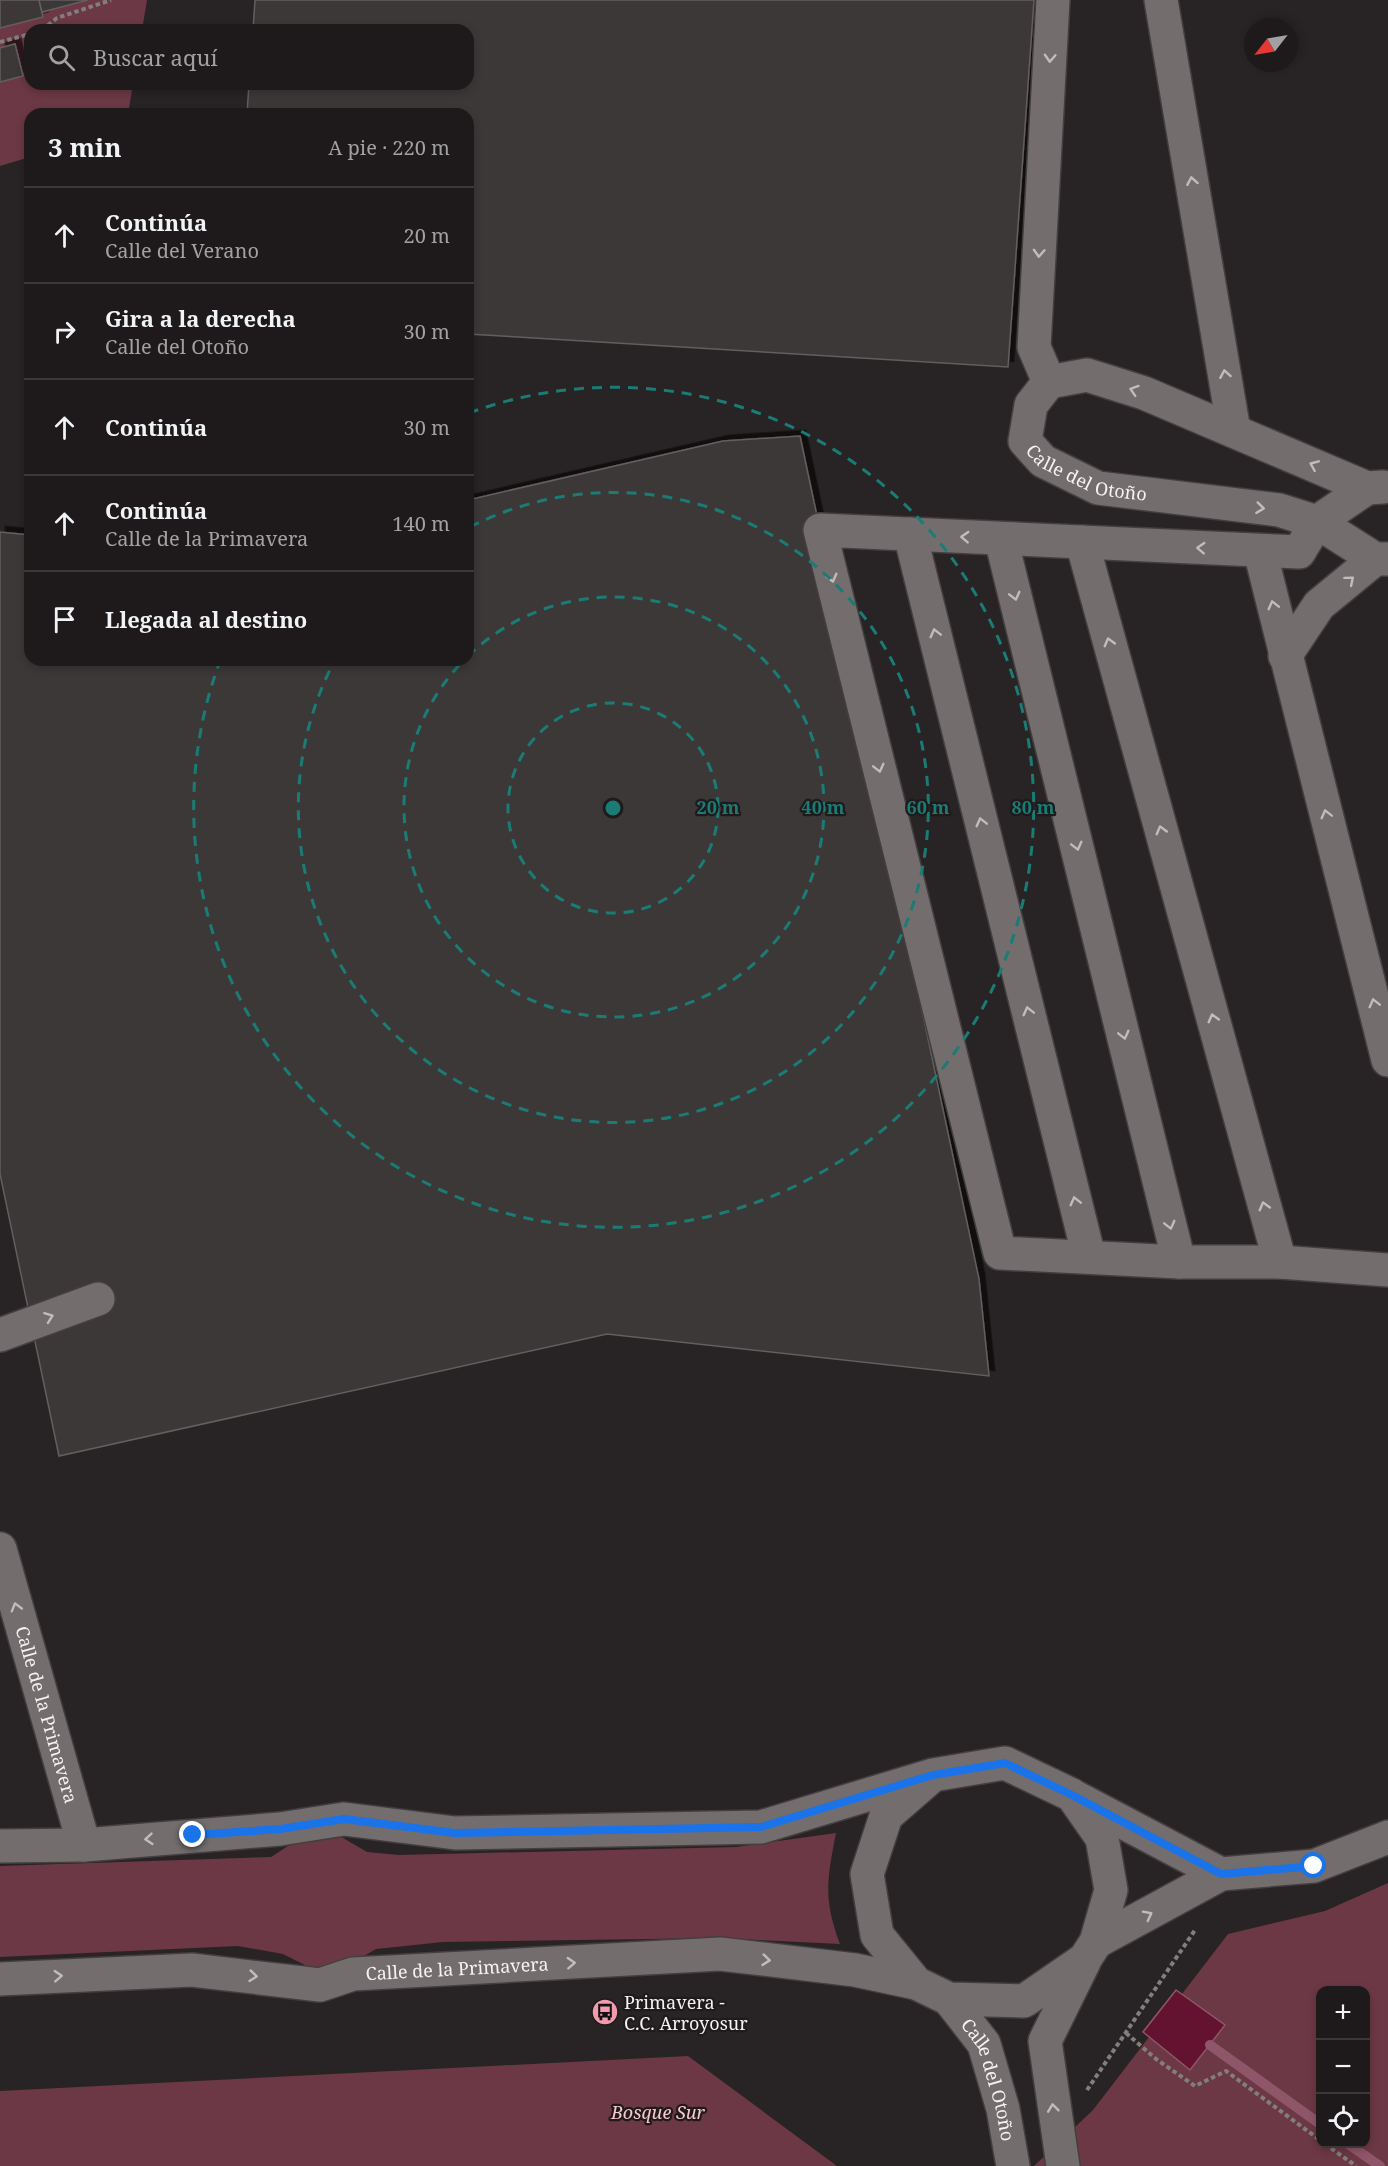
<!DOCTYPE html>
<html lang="es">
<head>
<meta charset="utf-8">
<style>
  body { margin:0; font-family:"Noto Serif",serif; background:#262324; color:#f1f3f6 }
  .controls { position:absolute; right:18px; bottom:18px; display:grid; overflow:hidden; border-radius:12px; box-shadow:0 3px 9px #0003 }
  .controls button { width:54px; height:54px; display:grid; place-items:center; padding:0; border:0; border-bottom:2px solid #3c383a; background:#1e1a1b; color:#f1f3f6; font:30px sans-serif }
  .compass { position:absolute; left:1244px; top:18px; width:54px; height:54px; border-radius:50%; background:#1e1a1b; box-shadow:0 3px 9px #0003; rotate:239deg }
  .stop { position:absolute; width:18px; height:18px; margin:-14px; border:4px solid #1a73e8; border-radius:50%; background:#fff }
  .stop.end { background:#1a73e8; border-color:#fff; box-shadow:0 2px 6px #0008 }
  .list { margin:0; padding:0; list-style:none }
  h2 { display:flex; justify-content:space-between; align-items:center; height:78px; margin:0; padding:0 24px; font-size:26px }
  h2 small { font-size:20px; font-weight:400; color:#a1a1a3 }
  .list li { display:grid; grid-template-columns:39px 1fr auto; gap:18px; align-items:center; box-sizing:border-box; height:96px; padding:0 24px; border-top:2px solid #3c383a }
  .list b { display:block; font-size:22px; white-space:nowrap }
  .list p { margin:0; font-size:20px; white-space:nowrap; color:#a1a1a3 }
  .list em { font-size:20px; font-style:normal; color:#a1a1a3 }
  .icon { flex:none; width:33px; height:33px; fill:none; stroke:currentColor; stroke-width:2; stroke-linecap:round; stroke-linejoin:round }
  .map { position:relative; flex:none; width:1388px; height:2166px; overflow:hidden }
  .search { position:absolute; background:#1e1a1b; box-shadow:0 3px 9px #0003; left:24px; top:24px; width:450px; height:66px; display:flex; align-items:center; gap:15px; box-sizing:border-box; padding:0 21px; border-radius:18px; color:#a1a1a3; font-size:22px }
  .panel { position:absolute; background:#1e1a1b; box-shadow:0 3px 9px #0003; left:24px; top:108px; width:450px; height:558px; border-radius:18px }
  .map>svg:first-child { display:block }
  .green { fill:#6c3845; fill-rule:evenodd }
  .water { fill:#63132f; stroke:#8f566a; stroke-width:1.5 }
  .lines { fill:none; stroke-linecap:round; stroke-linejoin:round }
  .stream { stroke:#8f566a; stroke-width:10 }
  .building { fill:#3c3738; stroke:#645e5f; stroke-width:1.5; filter:url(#shadow) }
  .minor-casing { stroke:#433f40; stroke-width:36 }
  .path { stroke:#827e7e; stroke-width:4; stroke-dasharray:4.5 3; stroke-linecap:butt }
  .minor { stroke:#736d6e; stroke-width:33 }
  .oneway { stroke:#c1bdbd }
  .route { stroke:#1a73e8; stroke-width:8 }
  .ring { fill:none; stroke:#1a7c75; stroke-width:3; stroke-dasharray:10 8 }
  .labels { text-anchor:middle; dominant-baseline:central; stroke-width:4.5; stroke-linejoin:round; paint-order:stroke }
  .street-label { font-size:18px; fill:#f5f2f2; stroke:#1f1a1b }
  .poi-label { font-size:18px; fill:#f5f2f2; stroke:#1f1a1b; text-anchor:start }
  .park-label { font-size:18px; font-style:italic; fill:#f8c7d1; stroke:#1f1a1b }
  .centre { fill:#1a7c75; stroke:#1f1a1b; stroke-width:3 }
  .ring-label { font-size:18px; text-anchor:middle; font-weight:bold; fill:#1a7c75; stroke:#1f1a1b; stroke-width:4.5; stroke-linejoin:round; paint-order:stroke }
</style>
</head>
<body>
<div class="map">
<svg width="1388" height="2166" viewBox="0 0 1388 2166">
  <defs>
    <filter id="shadow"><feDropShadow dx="5.5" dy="-5.5" stdDeviation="0" flood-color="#0009"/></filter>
  </defs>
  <rect width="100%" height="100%" fill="#282324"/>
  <g class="green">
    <polygon points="0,0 147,0 142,30 30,30 30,84 133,84 128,114 30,114 30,157 0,166"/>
    <path d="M836 1833C827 1879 823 1899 840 1944L719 1938 443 1942 376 1949 352 1963 333 1969 307 1966 283 1954 238 1946 0 1957V1866L271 1857 288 1846 311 1838 338 1835 367 1852 399 1855 736 1847Z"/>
    <path d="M1388 1883V2166H1034L1093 2110 1228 1934 1325 1911ZM1320 1990H1366V2144H1320Z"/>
    <polygon points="688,2056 837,2166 0,2166 0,2091"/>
  </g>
  <polygon class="water" points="1176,1990 1225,2025 1190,2070 1143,2032"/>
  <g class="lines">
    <g class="stream">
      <polyline points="1210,2045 1320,2124"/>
      <polyline points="1348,2144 1380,2166"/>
    </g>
  </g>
  <g class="building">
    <polygon points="0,0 39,0 43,17 0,28"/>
    <polygon points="39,0 88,0 42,12"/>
    <polygon points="255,0 1034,0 1008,367 468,334 468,114 247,114 249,84 468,84 468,30 253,30"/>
    <polygon points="15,44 23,76 0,82 0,48"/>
    <polygon points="800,436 979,1279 989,1376 607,1334 59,1456 0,1174 0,532 30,535 30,660 468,660 468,500 723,441"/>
  </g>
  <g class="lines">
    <defs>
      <g id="minor">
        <polyline points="1161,0 1234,431"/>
        <polyline points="1049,382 1034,347 1053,0"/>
        <path id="s1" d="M1383 487 1367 488 1144 393 1087 375 1049 382 1031 405 1025 441 1043 461 1098 488 1279 510 1317 522 1375 559H1388"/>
        <polyline points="1367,488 1317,522 1299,552 820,530 1000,1253 1179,1262 1280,1262 1388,1270"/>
        <polyline points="910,534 1089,1257"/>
        <polyline points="1001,539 1179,1262"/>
        <polyline points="1082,542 1280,1262"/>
        <polyline points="1260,551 1388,1060"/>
        <polyline points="1285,656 1319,605 1375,559"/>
        <polyline points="0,1335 98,1299"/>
        <path id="s2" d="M0 1549 84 1845"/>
        <polyline points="1077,1798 1221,1874"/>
        <polyline points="0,1846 84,1845 280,1829 344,1819 455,1833 761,1827 933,1775 1005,1763 1072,1795 1102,1838 1111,1890 1096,1942 1085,1959 1024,2001 949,1999 916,1983 877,1935 867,1874 886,1816 933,1775"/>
        <polyline points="1096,1942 1221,1874 1314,1866 1388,1837"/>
        <path id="s3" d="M0 1979 192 1970 320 1985 353 1974 720 1954 855 1970 916 1983"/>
        <path id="s4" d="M949 1999 984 2044 1003 2109 1013 2166"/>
        <polyline points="1063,2166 1045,2041 1084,1962"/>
      </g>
    </defs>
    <use href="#minor" class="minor-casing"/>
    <g class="path">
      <polyline points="42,30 57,18 111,0"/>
      <polyline points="0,42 30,34"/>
      <polyline points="1126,2033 1156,2059 1195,2086 1226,2071 1320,2140"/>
      <polyline points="1087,2090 1195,1930"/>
      <polyline points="1325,2144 1356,2166"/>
    </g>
    <use href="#minor" class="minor"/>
  </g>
  <defs><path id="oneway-chevron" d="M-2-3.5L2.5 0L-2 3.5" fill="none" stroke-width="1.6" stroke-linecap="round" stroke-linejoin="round" transform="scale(1.5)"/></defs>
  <g class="oneway">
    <use href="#oneway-chevron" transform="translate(1050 58) rotate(93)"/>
    <use href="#oneway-chevron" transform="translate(1192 181) rotate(-100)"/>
    <use href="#oneway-chevron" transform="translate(1039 253) rotate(93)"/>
    <use href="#oneway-chevron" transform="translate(1225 374) rotate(-100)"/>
    <use href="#oneway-chevron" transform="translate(1134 390) rotate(-162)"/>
    <use href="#oneway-chevron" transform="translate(1314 465) rotate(-157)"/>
    <use href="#oneway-chevron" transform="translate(1260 508) rotate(7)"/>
    <use href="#oneway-chevron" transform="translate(965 537) rotate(-177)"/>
    <use href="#oneway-chevron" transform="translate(1201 548) rotate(-177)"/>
    <use href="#oneway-chevron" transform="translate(832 578) rotate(76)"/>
    <use href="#oneway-chevron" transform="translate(1350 580) rotate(-40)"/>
    <use href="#oneway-chevron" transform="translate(1015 596) rotate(76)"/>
    <use href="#oneway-chevron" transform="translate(1273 605) rotate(-104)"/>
    <use href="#oneway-chevron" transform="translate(935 633) rotate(-104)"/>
    <use href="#oneway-chevron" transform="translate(1109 642) rotate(-105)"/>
    <use href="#oneway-chevron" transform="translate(879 768) rotate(76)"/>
    <use href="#oneway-chevron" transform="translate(1326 814) rotate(-104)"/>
    <use href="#oneway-chevron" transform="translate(981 822) rotate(-104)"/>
    <use href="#oneway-chevron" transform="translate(1161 830) rotate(-105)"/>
    <use href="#oneway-chevron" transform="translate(1077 846) rotate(76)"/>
    <use href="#oneway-chevron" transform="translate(1374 1003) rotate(-104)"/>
    <use href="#oneway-chevron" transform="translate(1028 1011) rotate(-104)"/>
    <use href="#oneway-chevron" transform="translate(1213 1018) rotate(-105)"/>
    <use href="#oneway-chevron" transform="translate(1124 1035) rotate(76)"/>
    <use href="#oneway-chevron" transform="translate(1075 1201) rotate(-104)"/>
    <use href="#oneway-chevron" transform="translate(1264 1206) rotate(-105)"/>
    <use href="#oneway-chevron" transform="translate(1170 1225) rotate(76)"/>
    <use href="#oneway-chevron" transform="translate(49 1317) rotate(-20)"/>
    <use href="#oneway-chevron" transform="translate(16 1607) rotate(-106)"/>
    <use href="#oneway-chevron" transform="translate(149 1839) rotate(175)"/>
    <use href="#oneway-chevron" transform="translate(1148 1915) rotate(-27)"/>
    <use href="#oneway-chevron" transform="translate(766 1960) rotate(6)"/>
    <use href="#oneway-chevron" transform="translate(571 1963) rotate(-3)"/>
    <use href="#oneway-chevron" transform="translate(58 1976) rotate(-3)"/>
    <use href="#oneway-chevron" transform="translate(253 1976) rotate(6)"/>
    <use href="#oneway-chevron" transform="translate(1053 2108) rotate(-97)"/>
  </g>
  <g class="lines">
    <polyline class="route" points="193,1835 280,1829 344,1819 455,1833 761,1827 933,1775 1005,1763 1072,1795 1221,1874 1314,1866"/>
  </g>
  <g class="ring">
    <circle cx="613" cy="808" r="105"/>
    <path d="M468 656A210 210 0 1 1 463 661"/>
    <path d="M470 527A315 315 0 1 1 335 660"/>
    <path d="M469 413A420 420 0 1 1 220 661"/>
  </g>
  <defs>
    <symbol id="bus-disc" viewBox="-11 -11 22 22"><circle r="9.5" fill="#f29aae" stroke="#1f1a1b"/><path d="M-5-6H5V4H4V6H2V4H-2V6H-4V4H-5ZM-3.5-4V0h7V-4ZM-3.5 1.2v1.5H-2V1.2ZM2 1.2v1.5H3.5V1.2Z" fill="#111"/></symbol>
  </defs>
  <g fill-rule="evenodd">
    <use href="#bus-disc" x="590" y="1997" width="30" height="30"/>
  </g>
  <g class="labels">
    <g class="street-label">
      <text stroke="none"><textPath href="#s1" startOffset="495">Calle del Otoño</textPath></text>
      <text stroke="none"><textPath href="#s2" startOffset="172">Calle de la Primavera</textPath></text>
      <text stroke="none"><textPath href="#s3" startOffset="460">Calle de la Primavera</textPath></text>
      <text stroke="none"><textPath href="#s4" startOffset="92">Calle del Otoño</textPath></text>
    </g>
    <g class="poi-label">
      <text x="624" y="2002">Primavera -<tspan x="624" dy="21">C.C. Arroyosur</tspan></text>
    </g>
    <g class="park-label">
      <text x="658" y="2112">Bosque Sur</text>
    </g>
  </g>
  <circle cx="613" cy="808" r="9" class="centre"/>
  <g class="ring-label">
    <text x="718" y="814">20 m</text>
    <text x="823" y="814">40 m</text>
    <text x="928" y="814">60 m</text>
    <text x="1033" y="814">80 m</text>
  </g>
</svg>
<div class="controls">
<button>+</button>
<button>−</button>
<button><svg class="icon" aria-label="locate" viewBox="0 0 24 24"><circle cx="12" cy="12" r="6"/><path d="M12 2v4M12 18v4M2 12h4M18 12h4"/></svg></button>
</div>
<svg class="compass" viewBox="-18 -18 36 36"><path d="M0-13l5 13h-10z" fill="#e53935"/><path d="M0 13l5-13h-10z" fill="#a1a1a3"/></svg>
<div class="stop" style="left:1314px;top:1866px"></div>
<div class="stop end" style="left:193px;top:1835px"></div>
<div class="search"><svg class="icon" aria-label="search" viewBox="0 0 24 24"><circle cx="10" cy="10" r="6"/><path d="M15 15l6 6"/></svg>Buscar aquí</div>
<section class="panel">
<h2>3 min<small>A pie · 220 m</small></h2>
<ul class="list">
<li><svg class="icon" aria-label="ahead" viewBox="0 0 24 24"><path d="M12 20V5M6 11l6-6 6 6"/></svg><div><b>Continúa</b><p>Calle del Verano</p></div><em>20 m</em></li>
<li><svg class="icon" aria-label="right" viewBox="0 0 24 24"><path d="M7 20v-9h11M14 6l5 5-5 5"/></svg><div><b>Gira a la derecha</b><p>Calle del Otoño</p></div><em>30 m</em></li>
<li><svg class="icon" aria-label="ahead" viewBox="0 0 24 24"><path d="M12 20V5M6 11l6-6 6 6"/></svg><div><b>Continúa</b></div><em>30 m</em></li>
<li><svg class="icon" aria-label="ahead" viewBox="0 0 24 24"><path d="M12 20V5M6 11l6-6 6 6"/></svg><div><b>Continúa</b><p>Calle de la Primavera</p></div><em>140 m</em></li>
<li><svg class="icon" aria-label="arrive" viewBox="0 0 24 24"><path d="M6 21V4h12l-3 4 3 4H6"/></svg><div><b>Llegada al destino</b></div></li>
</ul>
</section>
</div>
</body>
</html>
